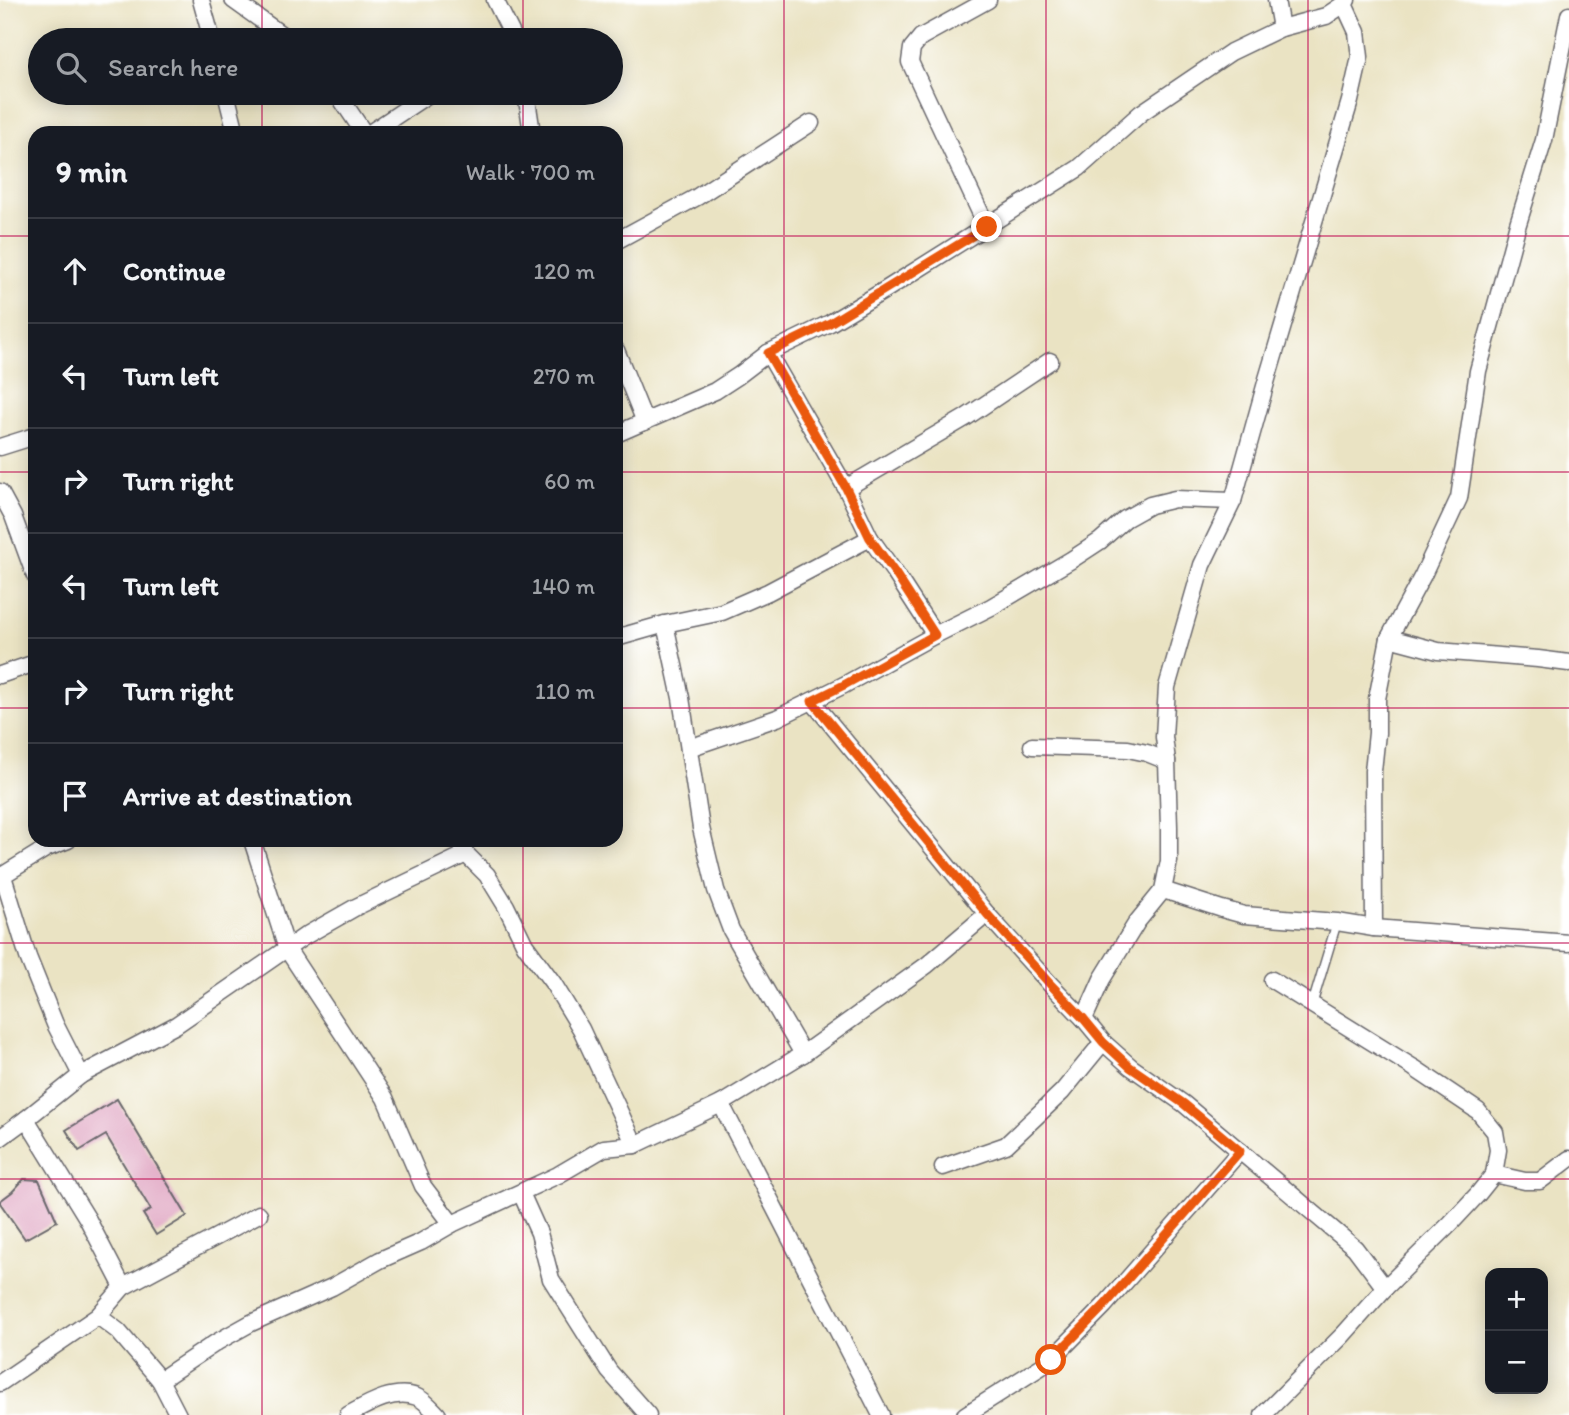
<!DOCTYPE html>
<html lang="en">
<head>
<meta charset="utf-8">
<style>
  body { margin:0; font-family:Itim,sans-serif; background:#20242c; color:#f1f3f6 }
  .controls { position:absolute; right:21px; bottom:21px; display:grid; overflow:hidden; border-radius:14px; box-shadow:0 4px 18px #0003 }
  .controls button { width:63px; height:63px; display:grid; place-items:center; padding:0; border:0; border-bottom:2px solid #363941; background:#171b24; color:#f1f3f6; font:35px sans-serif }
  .stop { position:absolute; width:21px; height:21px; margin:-16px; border:5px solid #ea580c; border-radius:50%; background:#fff }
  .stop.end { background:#ea580c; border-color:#fff; box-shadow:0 2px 7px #0008 }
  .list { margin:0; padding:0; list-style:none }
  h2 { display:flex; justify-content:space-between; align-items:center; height:91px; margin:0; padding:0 28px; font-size:30px }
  h2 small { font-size:23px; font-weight:400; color:#9ea1a6 }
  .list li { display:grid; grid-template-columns:46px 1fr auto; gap:21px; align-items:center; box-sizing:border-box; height:105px; padding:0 28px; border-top:2px solid #363941 }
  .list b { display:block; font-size:26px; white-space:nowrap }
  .list em { font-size:23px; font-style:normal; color:#9ea1a6 }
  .icon { flex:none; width:38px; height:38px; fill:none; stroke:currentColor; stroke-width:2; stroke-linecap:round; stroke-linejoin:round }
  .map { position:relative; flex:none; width:1569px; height:1415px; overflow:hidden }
  .search { position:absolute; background:#171b24; box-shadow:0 4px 18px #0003; left:28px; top:28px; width:595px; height:77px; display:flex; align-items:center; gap:18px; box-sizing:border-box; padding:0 24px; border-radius:38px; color:#9ea1a6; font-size:26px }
  .panel { position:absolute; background:#171b24; box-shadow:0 4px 18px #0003; left:28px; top:126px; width:595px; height:721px; border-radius:21px }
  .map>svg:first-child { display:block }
  .building { fill:#e0a6c2 }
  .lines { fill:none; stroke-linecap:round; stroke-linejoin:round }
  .lane-casing { stroke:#68666b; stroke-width:11 }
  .street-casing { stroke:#68666b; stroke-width:19 }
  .lane { stroke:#fff; stroke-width:8 }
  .street { stroke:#fff; stroke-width:16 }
  .route { stroke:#ea580c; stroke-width:9 }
  .grid { fill:none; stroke:#c2185b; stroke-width:2; stroke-opacity:0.55 }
</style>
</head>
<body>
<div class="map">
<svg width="1569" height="1415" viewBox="0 0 1569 1415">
  <rect width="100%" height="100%" fill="#fff"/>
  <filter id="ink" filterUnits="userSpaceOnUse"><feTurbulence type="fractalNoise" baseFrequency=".0143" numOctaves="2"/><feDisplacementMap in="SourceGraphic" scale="14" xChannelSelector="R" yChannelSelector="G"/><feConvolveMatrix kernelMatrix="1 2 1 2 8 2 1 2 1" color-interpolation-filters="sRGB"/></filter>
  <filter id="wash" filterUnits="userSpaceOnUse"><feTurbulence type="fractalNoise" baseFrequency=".00686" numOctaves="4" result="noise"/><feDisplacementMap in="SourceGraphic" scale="28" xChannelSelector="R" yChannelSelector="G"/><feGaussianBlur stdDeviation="1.57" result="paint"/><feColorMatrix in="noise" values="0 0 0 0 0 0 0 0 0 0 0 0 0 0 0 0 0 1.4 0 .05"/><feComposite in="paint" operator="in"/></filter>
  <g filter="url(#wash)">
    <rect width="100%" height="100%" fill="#eae3c3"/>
    <g id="blocks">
      <g class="building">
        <polygon points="117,1099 187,1216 156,1235 143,1214 151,1210 106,1135 79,1151 66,1130"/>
        <polygon points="24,1179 39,1180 57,1221 25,1239 0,1203 0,1201 12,1192"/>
      </g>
    </g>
  </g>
  <g filter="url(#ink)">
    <use href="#blocks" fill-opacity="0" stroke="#68666b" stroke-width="2"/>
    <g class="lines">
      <defs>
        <polyline id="lane" points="1312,1005 1337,922"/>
        <g id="street">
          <polyline points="201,0 212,40"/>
          <polyline points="233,0 289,40"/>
          <polyline points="495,0 515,40"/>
          <polyline points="1276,0 1281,28"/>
          <polyline points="226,93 236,133"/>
          <polyline points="337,93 364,133"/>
          <polyline points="526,93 532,133"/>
          <polyline points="370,133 430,93"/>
          <polyline points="987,227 910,62 912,48 921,37 988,0"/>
          <polyline points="616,241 697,197 811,123"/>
          <polyline points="616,350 645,422"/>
          <polyline points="768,353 846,488 870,538 895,573 935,635"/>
          <polyline points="616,434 715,391 738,376 768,353 830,323 885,290 1079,168 1141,113 1231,52 1281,28 1326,16 1344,4 1347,0"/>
          <polyline points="0,447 35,436"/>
          <polyline points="846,488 965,418 1050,361"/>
          <polyline points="0,492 13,516 35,576"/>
          <polyline points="665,624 681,698 701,828 716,890 731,930 803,1054"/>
          <polyline points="616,638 665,624 722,612 768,592 870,538"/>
          <polyline points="1389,638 1438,651 1538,659 1569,663"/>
          <polyline points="0,675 35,663"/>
          <polyline points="812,701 987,914 1050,984 1084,1019 1103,1042 1131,1067 1184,1104 1355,1248 1385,1288"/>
          <polyline points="1032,746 1128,749 1147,753 1167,761"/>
          <polyline points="689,748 777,718 844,685 935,635 991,607 1071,560 1100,541 1125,519 1150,505 1175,499 1233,501"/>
          <polyline points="252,840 287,949 385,1098 423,1186 452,1224"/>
          <polyline points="459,840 466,854 487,875 506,906 525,945 553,983 581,1029 635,1145"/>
          <polyline points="3,876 28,957 55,1024 81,1075"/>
          <polyline points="0,877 47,848 68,840"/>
          <polyline points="1163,890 1222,909 1244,915 1337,922 1374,928 1569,943"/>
          <polyline points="1374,928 1373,771 1377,733 1377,699 1389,638 1423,575 1459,498 1478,371 1517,227 1544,140 1569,15"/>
          <polyline points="1084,1019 1102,979 1137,922 1163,890 1169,861 1169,827 1167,761 1164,737 1167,687 1202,565 1233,501 1267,379 1350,101 1360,57 1357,32 1344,4"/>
          <polyline points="721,1104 881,1415"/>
          <polyline points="0,1138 26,1119 81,1075 176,1025 305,936 356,907 466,854"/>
          <polyline points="943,1167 1006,1145 1062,1092 1103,1042"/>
          <polyline points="1494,1174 1525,1181 1540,1181 1569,1159"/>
          <polyline points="521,1193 539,1233 551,1279 609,1371 648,1415"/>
          <polyline points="123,1287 259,1214"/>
          <polyline points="98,1316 118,1331 160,1380 217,1342 251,1323 332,1287 380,1260 421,1242 452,1224 558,1175 604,1148 635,1145 721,1104 803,1054 927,965 987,914"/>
          <polyline points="160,1380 178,1415"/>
          <polyline points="0,1383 98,1316 123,1287 87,1218 26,1119"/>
          <path d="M348 1415C368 1404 394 1388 417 1397 425 1400 432 1409 438 1415"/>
          <polyline points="965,1415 1050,1361 1104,1306 1240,1151"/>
          <polyline points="1263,1415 1343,1335 1385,1288 1450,1224 1478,1194 1494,1174 1498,1150 1495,1132 1478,1111 1414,1068 1272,980"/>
        </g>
      </defs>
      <use href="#lane" class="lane-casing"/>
      <use href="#street" class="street-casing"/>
      <use href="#lane" class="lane"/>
      <use href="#street" class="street"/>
    </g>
  </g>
  <g class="lines" filter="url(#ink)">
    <polyline class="route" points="987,227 830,323 768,353 846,488 870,538 895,573 935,635 844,685 812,701 987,914 1050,984 1084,1019 1103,1042 1130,1067 1184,1104 1240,1151 1104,1306 1051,1360"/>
  </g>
  <path class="grid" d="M262 0V40M523 0V40M784 0V1415M1046 0V1415M1308 0V1415M262 93V133M523 93V133M0 236H35M616 236H1569M0 472H35M616 472H1569M0 708H35M616 708H1569M262 840V1415M523 840V1415M0 943H1569M0 1179H1569"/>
</svg>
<div class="controls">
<button>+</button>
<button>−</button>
</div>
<div class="stop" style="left:1051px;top:1360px"></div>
<div class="stop end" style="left:987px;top:227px"></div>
<div class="search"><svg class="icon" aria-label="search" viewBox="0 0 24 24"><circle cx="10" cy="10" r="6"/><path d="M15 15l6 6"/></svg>Search here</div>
<section class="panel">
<h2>9 min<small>Walk · 700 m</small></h2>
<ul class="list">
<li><svg class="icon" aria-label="ahead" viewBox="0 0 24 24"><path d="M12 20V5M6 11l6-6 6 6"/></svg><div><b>Continue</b></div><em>120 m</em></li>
<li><svg class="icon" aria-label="left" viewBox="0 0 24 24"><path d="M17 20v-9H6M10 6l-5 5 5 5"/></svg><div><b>Turn left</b></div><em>270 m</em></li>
<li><svg class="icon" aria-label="right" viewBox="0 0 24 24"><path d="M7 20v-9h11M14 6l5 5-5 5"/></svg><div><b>Turn right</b></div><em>60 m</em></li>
<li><svg class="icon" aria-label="left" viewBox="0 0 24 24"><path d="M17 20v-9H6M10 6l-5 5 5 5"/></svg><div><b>Turn left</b></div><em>140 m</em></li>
<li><svg class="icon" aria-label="right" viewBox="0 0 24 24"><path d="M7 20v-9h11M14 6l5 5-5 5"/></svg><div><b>Turn right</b></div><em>110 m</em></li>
<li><svg class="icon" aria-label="arrive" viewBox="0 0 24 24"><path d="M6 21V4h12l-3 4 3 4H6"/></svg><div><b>Arrive at destination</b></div></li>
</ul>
</section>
</div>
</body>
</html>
